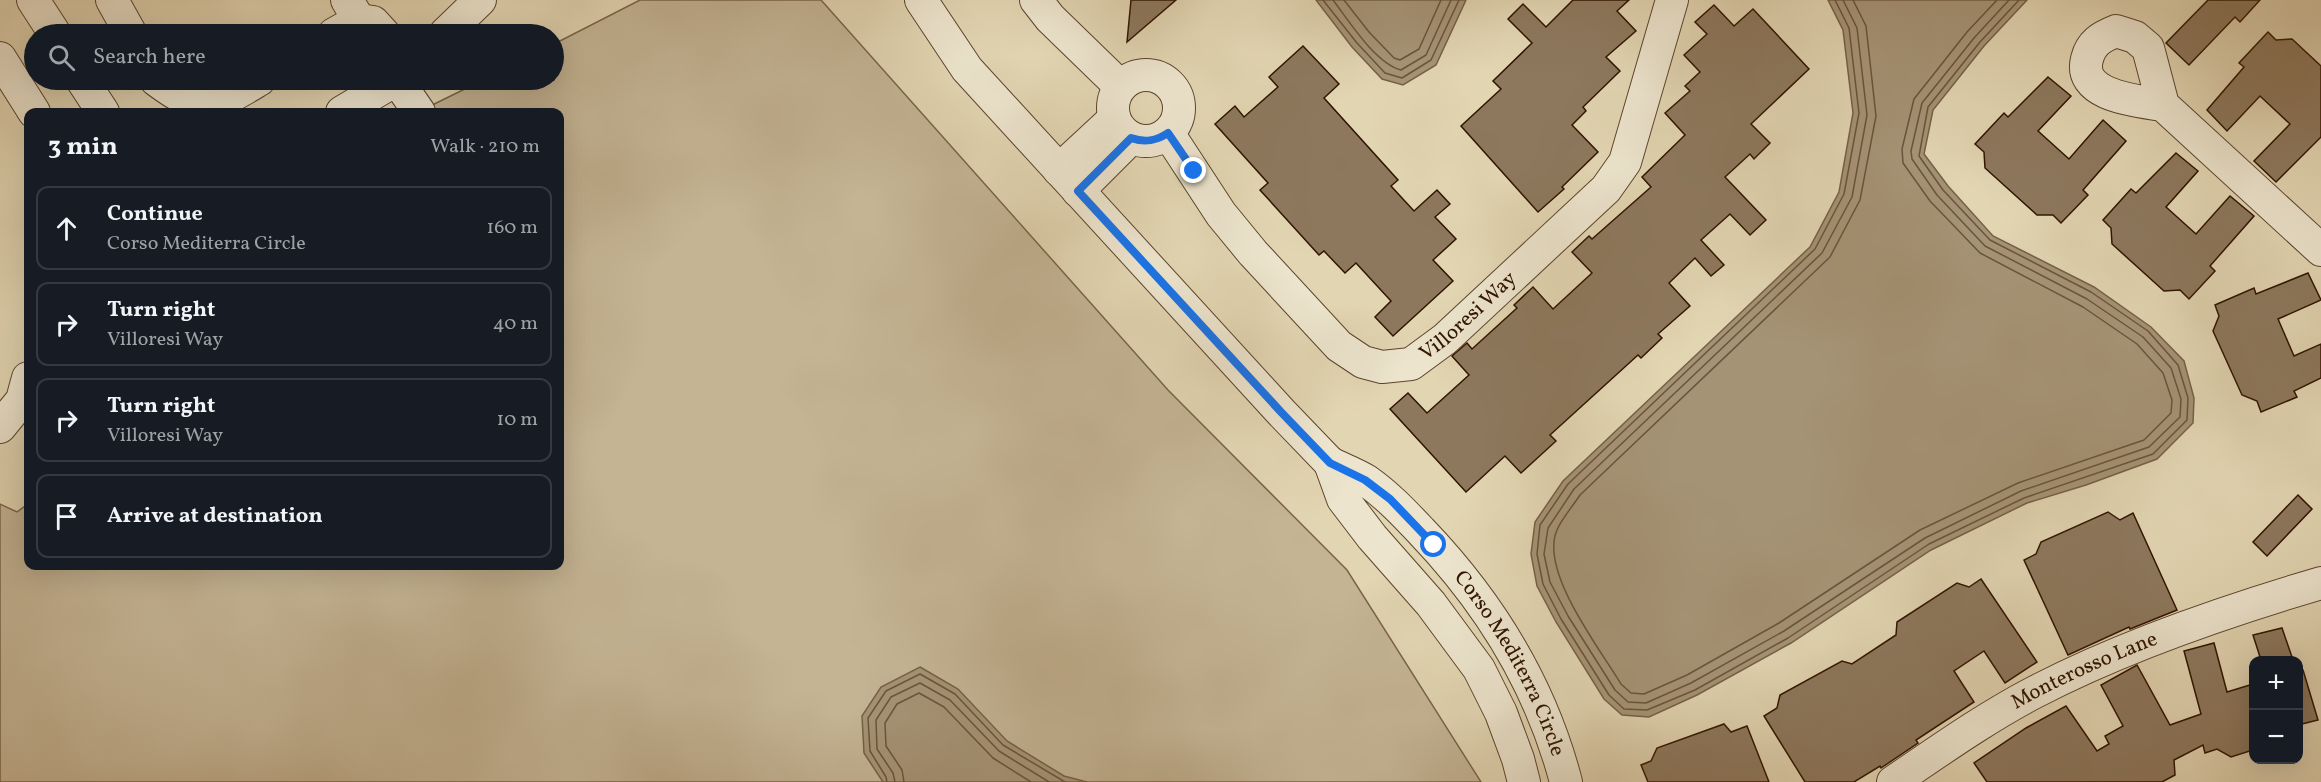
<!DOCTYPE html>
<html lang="en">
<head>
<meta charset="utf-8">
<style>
  body { margin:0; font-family:Vollkorn,serif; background:#20242c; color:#f1f3f6 }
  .controls { position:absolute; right:18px; bottom:18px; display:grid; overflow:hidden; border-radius:12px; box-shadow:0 6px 24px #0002 }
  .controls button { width:54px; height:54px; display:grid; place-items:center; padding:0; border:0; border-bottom:2px solid #363941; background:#171b24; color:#f1f3f6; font:30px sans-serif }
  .stop { position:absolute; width:18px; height:18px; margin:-14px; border:4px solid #1a73e8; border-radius:50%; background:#fff }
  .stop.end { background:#1a73e8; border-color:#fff; box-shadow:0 2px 6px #0008 }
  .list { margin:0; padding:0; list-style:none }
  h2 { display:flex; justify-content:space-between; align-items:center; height:78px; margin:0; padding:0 24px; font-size:26px }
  h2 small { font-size:20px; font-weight:400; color:#9ea1a6 }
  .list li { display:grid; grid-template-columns:39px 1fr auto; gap:18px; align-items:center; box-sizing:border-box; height:84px; margin:0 12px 12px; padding:0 12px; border:2px solid #363941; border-radius:12px }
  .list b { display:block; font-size:22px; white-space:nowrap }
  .list p { margin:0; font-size:20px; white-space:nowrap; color:#9ea1a6 }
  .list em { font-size:20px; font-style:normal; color:#9ea1a6 }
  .icon { flex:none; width:33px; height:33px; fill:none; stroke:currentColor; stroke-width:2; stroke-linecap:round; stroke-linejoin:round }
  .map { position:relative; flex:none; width:2321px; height:782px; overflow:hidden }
  .search { position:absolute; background:#171b24; box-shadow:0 6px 24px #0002; left:24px; top:24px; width:540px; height:66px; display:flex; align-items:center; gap:15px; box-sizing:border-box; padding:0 21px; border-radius:33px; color:#9ea1a6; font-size:22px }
  .panel { position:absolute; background:#171b24; box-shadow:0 6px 24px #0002; left:24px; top:108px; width:540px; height:462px; border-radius:12px }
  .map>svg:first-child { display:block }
  .green { fill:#c4b494; stroke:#7a644a; stroke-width:1.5 }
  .water { fill:#a59375; stroke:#766046; stroke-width:1.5 }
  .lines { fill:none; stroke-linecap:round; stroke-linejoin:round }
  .shore { stroke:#6a543a; stroke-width:1.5 }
  .building { fill:#8d785d; stroke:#301400; stroke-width:1.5 }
  .minor-casing { stroke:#5c442c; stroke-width:34 }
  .minor { stroke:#ece4cd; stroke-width:32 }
  .route { stroke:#1a73e8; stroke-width:8 }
  .labels { text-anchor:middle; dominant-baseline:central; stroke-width:6; stroke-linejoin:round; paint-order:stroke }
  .street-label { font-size:21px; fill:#301400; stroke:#ece4cd }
</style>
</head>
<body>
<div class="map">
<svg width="2321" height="782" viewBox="0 0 2321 782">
  <rect width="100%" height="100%" fill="#e2d5b2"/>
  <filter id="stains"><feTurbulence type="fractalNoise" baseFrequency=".00333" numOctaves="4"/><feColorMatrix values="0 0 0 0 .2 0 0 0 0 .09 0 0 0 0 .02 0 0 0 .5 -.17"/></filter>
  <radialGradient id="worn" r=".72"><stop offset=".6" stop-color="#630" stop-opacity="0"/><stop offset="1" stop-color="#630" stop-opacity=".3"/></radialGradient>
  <polygon class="green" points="640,0 821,0 1168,390 1347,570 1481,782 0,782 0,504 17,512 28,504 28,566 560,566 560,112 418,112 483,80 554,80 554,44"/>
  <g class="water">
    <polygon points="1316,0 1466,0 1436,65 1403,85 1382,79 1352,47"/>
    <polygon points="1828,0 2027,0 1984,46 1933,110 1924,154 1948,186 1993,236 2094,287 2151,327 2184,361 2194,398 2193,423 2157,459 2086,485 2027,503 1931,550 1791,643 1697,695 1649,717 1622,715 1604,699 1556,622 1537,586 1531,554 1535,522 1563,481 1810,247 1839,192 1853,113 1843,30"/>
    <polygon points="920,667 958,689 1007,741 1064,776 1087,782 883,782 864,753 862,716 881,687"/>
  </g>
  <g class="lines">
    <g class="shore">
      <polyline points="1323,0 1357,43 1385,73 1402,78 1431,60 1459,0"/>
      <path d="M1333 0C1349 21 1375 63 1401 70L1426 55 1451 0"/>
      <polyline points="1344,0 1369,32 1394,58 1400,60 1419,49 1441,0"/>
      <polyline points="1835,0 1849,28 1859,113 1844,194 1815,249 1568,484 1540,525 1537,554 1543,584 1561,619 1609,695 1624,709 1647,710 1695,690 1788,638 1929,544 2024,498 2153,454 2187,420 2188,398 2178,365 2148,331 2091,292 1990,240 1943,190 1919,156 1928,107 1980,42 2019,0"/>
      <polyline points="1843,0 1857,28 1867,115 1852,197 1822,253 1574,489 1548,528 1544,554 1550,582 1568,616 1615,690 1628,702 1646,703 1691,683 1784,631 1925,538 2021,491 2149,447 2180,417 2181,399 2171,368 2143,337 2087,299 1985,246 1937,195 1912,159 1911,151 1922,103 1974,38 2009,0"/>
      <path d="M1853 0 1866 26 1876 116 1860 200 1830 257 1580 495C1573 506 1562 518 1557 530 1539 571 1600 649 1621 684L1631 693 1644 694 1687 675 1779 623 1920 530 2018 483 2144 440 2171 413 2172 400 2163 373 2137 344 2083 307 1980 253 1930 201 1903 163 1902 149 1914 99 1967 32 1997 0"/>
      <polyline points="887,782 886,777 870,751 868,718 886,691 920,674 955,694 1003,745 1065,782"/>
      <polyline points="895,782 893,773 877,749 876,720 891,697 920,683 950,700 999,751 1049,782"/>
      <polyline points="904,782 902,770 886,746 885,723 897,704 919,693 944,707 993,758 1031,782"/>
    </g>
  </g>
  <g class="building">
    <polygon points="1131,0 1176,0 1127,42"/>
    <polygon points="1573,0 1629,0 1617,11 1636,31 1606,57 1620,71 1583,107 1586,111 1572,125 1598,152 1562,187 1564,189 1538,212 1461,126 1501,89 1493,81 1532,43 1508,19 1523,4 1546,27"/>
    <polygon points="2208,0 2260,0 2240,22 2235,17 2189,65 2166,43"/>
    <polygon points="1714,5 1734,26 1753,9 1809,69 1751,124 1770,143 1754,159 1750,154 1725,177 1766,220 1750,235 1730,214 1701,240 1724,265 1711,276 1695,258 1669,283 1690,306 1658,334 1662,338 1641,358 1638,355 1550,435 1556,441 1521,473 1505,456 1466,492 1390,409 1408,393 1427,413 1469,375 1452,356 1467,343 1472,349 1517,308 1514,305 1533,287 1553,309 1592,273 1572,252 1589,236 1592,239 1651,187 1642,177 1685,135 1665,113 1690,91 1685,86 1700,72 1684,55 1707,34 1695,22"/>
    <polygon points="2268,32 2276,40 2292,39 2321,66 2321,137 2276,182 2254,161 2290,124 2260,96 2227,131 2207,110 2244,67 2239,63"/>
    <polygon points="1303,46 1339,84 1324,98 1398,180 1391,186 1414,211 1437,190 1450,204 1435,217 1456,239 1433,260 1453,281 1393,336 1375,317 1391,301 1356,263 1345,273 1324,251 1319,255 1260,190 1268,183 1215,124 1235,106 1244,117 1278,87 1269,77"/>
    <polygon points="2048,77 2071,96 2038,131 2069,159 2103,120 2126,141 2083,190 2088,195 2061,223 2053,215 2037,215 1985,168 1984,152 1975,144 2004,113 2008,117"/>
    <polygon points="2176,153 2198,171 2166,207 2196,234 2230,196 2254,216 2210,266 2215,271 2189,299 2180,290 2164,291 2112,244 2111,228 2103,220 2131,189 2136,193"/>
    <polygon points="2308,273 2321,300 2278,319 2294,356 2321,344 2321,378 2294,391 2297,397 2261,412 2257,401 2242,395 2213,331 2219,316 2215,305 2254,288 2256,294"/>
    <polygon points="2298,495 2312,509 2267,556 2253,542"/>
    <polygon points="2108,512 2120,520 2133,513 2177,610 2130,629 2129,627 2068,655 2024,560 2036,554 2041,542"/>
    <polygon points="1981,579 2037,662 2005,683 1984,651 1954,671 1974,702 1916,740 1918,743 1881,768 1880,766 1854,782 1805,782 1764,716 1777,708 1780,695 1842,661 1852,664 1896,635 1897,622 1957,583 1969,587"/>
    <polygon points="2282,628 2293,660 2261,660 2253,635"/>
    <polygon points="2214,643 2227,692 2253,684 2253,750 2231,757 2217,749 2205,753 2203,745 2174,760 2175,775 2162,782 1987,782 1974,763 2026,728 2066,706 2097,751 2109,744 2105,736 2123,726 2101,685 2137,665 2170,725 2201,714 2184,651"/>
    <polygon points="2303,670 2318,720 2298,725 2298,671"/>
    <polygon points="1724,724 1731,732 1747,726 1769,782 1648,782 1641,765 1651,761 1657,748"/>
  </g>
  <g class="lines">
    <defs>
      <g id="minor">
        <polyline points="33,0 55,34"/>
        <polyline points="112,0 131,34"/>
        <polyline points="921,0 967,69 1281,412 1330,463"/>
        <polyline points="1036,0 1050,18 1120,86"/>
        <polyline points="334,34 359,20 347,0"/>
        <polyline points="356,34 359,20 373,22 384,34"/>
        <polyline points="445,34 480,0"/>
        <polyline points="0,58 34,112"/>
        <circle cx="1146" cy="108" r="33"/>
        <polyline points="82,80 103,112"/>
        <path d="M156 80C203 115 212 108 259 80"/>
        <polyline points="397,80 419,112"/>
        <path d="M2163 105C2140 101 2077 97 2087 59 2091 43 2101 37 2116 31L2135 37 2148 48 2163 105 2321 250"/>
        <polyline points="342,112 396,80"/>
        <path id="s1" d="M1168 133 1221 214 1253 253 1339 346 1363 362 1382 367 1411 364 1445 339 1606 189 1625 162 1672 0"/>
        <polyline points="1059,170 1114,119"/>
        <polyline points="1078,191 1131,138"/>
        <polyline points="0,427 22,400 28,378"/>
        <path id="s2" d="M1524 782 1518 759 1501 713 1479 669 1431 604 1372 537 1343 499 1330 463C1342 469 1356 474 1367 481 1388 496 1404 513 1421 531 1489 602 1541 686 1566 782"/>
        <path id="s3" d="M1893 782C1939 751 1985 718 2035 692 2123 646 2226 611 2321 583"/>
      </g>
    </defs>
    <use href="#minor" class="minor-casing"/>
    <use href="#minor" class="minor"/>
  </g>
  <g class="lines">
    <path class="route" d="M1194 171 1168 133C1156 141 1145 143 1131 138L1078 191 1281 412 1330 463 1365 480 1390 499 1434 545"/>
  </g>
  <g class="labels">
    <g class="street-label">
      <text stroke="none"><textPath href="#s1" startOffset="426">Villoresi Way</textPath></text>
      <text stroke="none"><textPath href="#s2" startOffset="654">Corso Mediterra Circle</textPath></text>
      <text stroke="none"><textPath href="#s3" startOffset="222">Monterosso Lane</textPath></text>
    </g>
  </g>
  <rect width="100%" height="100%" filter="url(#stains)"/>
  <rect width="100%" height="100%" fill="url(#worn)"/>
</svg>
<div class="controls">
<button>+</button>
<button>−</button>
</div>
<div class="stop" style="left:1434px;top:545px"></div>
<div class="stop end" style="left:1194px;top:171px"></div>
<div class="search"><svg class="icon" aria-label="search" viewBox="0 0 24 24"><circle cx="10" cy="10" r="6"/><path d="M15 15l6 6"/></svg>Search here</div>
<section class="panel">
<h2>3 min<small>Walk · 210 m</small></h2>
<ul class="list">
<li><svg class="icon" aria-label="ahead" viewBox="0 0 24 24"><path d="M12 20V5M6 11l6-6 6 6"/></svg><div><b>Continue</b><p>Corso Mediterra Circle</p></div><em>160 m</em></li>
<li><svg class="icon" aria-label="right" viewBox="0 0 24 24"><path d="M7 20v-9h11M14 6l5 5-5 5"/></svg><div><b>Turn right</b><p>Villoresi Way</p></div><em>40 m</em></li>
<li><svg class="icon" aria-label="right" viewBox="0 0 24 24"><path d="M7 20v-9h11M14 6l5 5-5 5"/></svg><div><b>Turn right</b><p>Villoresi Way</p></div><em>10 m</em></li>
<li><svg class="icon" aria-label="arrive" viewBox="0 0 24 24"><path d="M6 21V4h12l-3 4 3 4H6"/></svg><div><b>Arrive at destination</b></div></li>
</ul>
</section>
</div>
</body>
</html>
